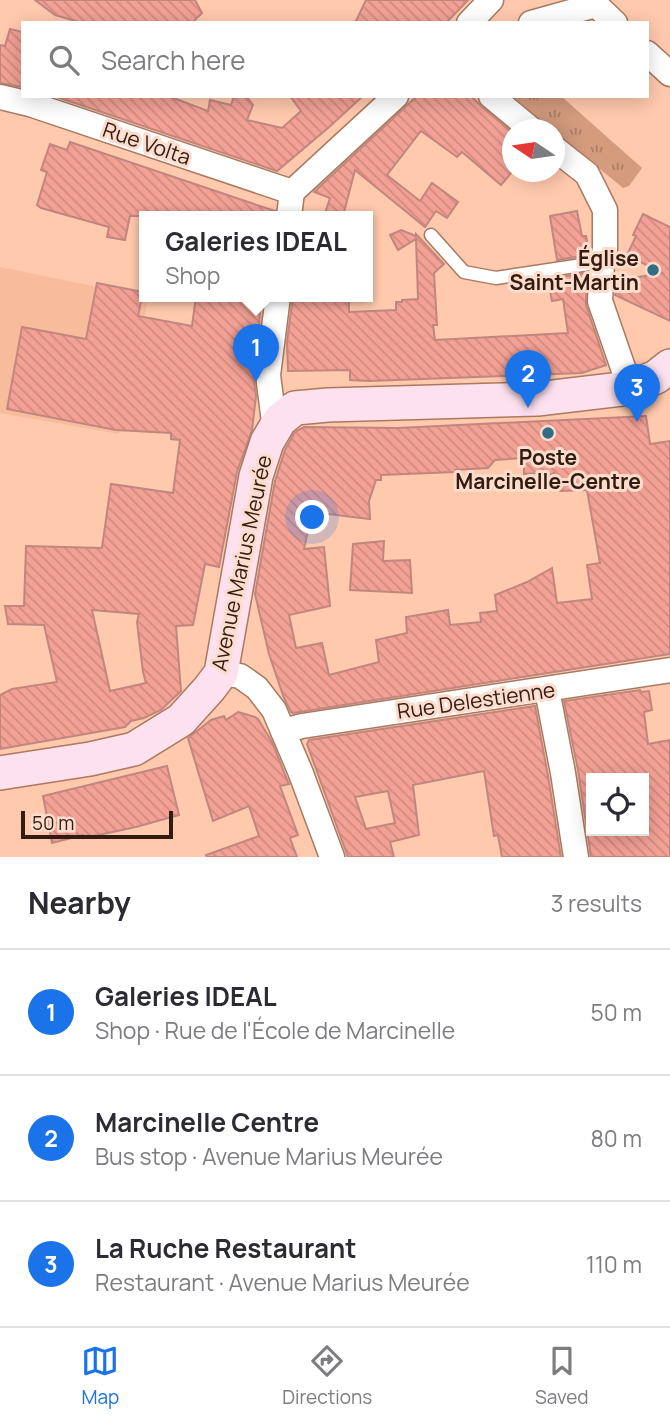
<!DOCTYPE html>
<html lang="en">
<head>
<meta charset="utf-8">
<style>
  body { margin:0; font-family:Manrope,sans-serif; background:#f2f2f3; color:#2b2b33 }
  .controls { position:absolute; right:21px; bottom:21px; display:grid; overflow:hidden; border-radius:0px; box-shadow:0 4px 18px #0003 }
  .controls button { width:63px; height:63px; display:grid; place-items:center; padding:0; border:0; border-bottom:2px solid #e1e1e2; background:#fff; color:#2b2b33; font:35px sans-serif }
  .compass { position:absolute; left:502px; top:119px; width:63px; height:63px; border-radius:50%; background:#fff; box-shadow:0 4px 18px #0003; rotate:283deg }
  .scale { position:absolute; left:21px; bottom:18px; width:152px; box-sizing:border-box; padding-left:7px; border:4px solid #301c12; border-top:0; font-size:19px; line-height:24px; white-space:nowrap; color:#301c12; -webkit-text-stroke:5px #fddccb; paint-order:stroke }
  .you { position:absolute; left:313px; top:518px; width:24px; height:24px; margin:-18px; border:5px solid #fff; border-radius:50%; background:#1a73e8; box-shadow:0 0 0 10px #1a73e833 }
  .badge { display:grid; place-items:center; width:46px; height:46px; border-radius:50%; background:#1a73e8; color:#fff; font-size:23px; font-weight:700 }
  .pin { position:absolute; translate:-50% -58px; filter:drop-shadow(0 2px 4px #0008) }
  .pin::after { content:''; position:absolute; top:37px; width:24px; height:21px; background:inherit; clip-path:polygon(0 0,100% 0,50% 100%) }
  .popup { position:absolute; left:139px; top:211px; width:234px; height:91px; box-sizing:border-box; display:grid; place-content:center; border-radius:0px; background:#fff; filter:drop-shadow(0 2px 5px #0005); font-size:23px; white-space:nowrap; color:#7c7c81 }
  .popup b { font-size:26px; color:#2b2b33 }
  .popup::after { content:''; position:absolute; left:50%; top:100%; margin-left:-14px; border:14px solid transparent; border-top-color:#fff }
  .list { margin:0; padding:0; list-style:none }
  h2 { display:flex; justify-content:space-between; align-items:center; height:91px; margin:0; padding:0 28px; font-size:30px }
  h2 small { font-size:23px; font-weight:400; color:#7c7c81 }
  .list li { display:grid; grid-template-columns:46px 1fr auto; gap:21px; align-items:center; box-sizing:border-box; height:126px; padding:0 28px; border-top:2px solid #e1e1e2 }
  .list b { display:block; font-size:26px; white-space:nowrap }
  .list p { margin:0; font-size:23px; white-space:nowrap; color:#7c7c81 }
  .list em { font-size:23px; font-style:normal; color:#7c7c81 }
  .icon { flex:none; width:38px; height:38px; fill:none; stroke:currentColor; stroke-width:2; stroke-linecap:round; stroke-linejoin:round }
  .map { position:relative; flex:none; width:670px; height:857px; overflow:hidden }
  .search { position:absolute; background:#fff; box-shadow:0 4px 18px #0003; left:21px; right:21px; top:21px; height:77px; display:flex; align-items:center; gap:18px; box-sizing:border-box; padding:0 24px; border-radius:0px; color:#7c7c81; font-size:26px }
  .sheet { height:469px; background:#fff }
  nav { display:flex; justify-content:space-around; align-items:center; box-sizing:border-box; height:98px; border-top:2px solid #e1e1e2; background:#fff; font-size:19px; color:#7c7c81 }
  nav a { display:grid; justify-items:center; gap:4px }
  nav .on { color:#1a73e8 }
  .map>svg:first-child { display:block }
  .built { fill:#f8bc9d }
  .grass { fill:url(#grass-tufts) }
  .building { fill:url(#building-back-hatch); stroke:#c1877f; stroke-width:2; fill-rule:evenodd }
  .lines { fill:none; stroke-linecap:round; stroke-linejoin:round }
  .lane-casing { stroke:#aa795f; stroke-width:15 }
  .street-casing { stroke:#aa795f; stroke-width:27 }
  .secondary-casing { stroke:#aa795f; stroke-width:36 }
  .lane { stroke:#fff; stroke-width:12 }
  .street { stroke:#fff; stroke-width:24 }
  .secondary { stroke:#fee1ef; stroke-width:33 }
  .poi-dot { fill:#326c85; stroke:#fddccb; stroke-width:2.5 }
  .labels { text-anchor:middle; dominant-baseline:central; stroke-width:6; stroke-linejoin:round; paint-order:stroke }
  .street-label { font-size:21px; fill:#301c12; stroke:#fddccb }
  .poi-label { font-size:21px; font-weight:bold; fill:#301c12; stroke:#fddccb; text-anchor:end }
</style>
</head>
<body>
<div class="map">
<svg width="670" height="857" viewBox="0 0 670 857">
  <defs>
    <pattern id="grass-tufts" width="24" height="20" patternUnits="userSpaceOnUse" patternTransform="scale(1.75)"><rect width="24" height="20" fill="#d49b7d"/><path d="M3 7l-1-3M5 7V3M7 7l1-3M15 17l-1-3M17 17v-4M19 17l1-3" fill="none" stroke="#ac7e65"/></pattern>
    <pattern id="building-back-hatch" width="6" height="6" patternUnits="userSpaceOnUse" patternTransform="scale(1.75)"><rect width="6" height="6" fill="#f3a195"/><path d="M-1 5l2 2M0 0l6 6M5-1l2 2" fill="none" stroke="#d18a7f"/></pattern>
  </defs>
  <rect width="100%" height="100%" fill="#ffc9ad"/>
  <polygon class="built" points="0,267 98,287 148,300 119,434 0,413"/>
  <polygon class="grass" points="512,96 561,96 642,168 629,186 623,188 555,132 554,130 552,129"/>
  <g class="building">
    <polygon points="35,0 195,0 202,13 192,23 82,23 55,15"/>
    <polygon points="366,0 468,0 446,23 355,23"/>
    <polygon points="10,29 23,32 23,87 0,83 0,45 5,46"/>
    <polygon points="54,96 168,96 208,111 210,100 231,105 234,96 246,96 253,105 247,120 282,128 301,111 290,96 363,96 328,128 277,171"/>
    <polygon points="417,96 471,96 482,107 513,133 513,171 501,185 462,152 457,157 421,131 387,175 420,201 432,183 458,202 447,218 436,211 425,227 355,170 343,216 324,216 330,198 314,192"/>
    <polygon points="70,142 275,211 274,216 130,216 125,240 107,237 109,227 41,208 37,205 47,172 41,170 50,144 67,150"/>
    <polygon points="577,211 582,236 586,236 589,250 588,255 557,260 550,216"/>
    <polygon points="643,214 670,227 670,321 615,295 621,280 662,273 627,255 636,236 633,235"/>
    <polygon points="401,230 416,236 416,234 444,264 434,273 437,325 433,325 435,340 568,333 563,299 552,301 548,281 559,279 560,277 587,273 586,305 606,365 582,373 369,381 350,380 350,370 288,371 287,342 293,296 349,296 349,312 396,310 396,302 402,302 402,300 418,299 416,239 398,250 390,235"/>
    <path d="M97 283 143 292 138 316 192 326 196 296H261L259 327 253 373 256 396 252 430 237 472 219 567 205 564 193 625 176 626 181 691 161 710 144 718 131 721 125 727 0 749V695L12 689 57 682 44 625 8 624 5 606H24L26 546 102 548 111 484 173 493 180 440 171 439V433L116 430 7 409 22 327 86 339ZM92 610 139 614 137 622 143 672 146 683 110 691Z"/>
    <path d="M646 416 650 444 670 441V654L293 713 291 712 284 698 269 654 255 594 275 481 285 450 295 432 304 427 398 428ZM524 458V474L540 473 538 479 554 473 560 491 587 490 600 563 587 565 592 599 557 603 552 568 527 582 495 595 497 611 480 613 481 622 450 625 448 610 406 617 407 633 376 640 379 662 329 675 322 643 296 648 289 615 330 606 324 547 304 549 312 512 370 519 369 501 376 480H381V475L455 472V470L488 468 495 460Z"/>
    <polygon points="384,541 383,561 410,560 412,593 350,590 353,544"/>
    <path d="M640 690 641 692 649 691 652 710 644 712 648 744 670 740V857H591L578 770 564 701ZM591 778H644V799L649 831H591Z"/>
    <path d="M535 706 548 776 561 857H502L498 835 494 836 484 771 413 785 419 835 390 842 394 857H348L307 744 309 740ZM388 791 395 823 366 829 355 797Z"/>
    <polygon points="238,712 255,717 258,719 272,742 286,777 289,784 280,786 298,835 290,838 297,857 207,857 206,855 259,836 249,806 213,821 188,738 211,720 224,716 226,720"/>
    <polygon points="167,766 179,815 136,827 84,838 83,835 52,843 43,796"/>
  </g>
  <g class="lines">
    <defs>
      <polyline id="lane" points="431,235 464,272 496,278 602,262"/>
      <g id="street">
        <polyline points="591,0 615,23"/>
        <polyline points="469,23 491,0"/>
        <polyline points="531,23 596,5"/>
        <polyline points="647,53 670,74"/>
        <polyline points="491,96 532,130"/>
        <polyline points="0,97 30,104 292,192"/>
        <polyline points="554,148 587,174 605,210 605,249 602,262 600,301 630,388"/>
        <polyline points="289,216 292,192 396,96"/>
        <polyline points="275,430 268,375 278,296"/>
        <polyline points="221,673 240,676 257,688 274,710 300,771 332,857"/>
        <polyline points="547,690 563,773 576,857"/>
        <polyline points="283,731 302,726 670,670"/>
      </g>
      <polyline id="secondary" points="0,773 90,759 134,749 181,720 209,689 221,673 256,476 267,442 280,420 295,408 328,405 537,399 630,388 656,377 670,366"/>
    </defs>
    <use href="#lane" class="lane-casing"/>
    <use href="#street" class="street-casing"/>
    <use href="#secondary" class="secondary-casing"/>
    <use href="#lane" class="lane"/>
    <use href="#street" class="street"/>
    <use href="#secondary" class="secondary"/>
  </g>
  <g class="poi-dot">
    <circle cx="653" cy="270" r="7"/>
    <circle cx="548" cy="433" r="7"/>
  </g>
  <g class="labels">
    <g class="street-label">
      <text transform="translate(147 143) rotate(19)">Rue Volta</text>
      <text transform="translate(241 563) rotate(-78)">Avenue Marius Meurée</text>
      <text transform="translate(476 700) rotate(-8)">Rue Delestienne</text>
    </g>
    <g class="poi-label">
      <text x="639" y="258">Église<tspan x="639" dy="24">Saint-Martin</tspan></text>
      <text x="548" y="457" text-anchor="middle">Poste<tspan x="548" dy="24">Marcinelle-Centre</tspan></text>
    </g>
  </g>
</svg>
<div class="controls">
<button><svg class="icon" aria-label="locate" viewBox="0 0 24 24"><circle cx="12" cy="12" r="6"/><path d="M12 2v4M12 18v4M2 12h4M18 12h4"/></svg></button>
</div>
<svg class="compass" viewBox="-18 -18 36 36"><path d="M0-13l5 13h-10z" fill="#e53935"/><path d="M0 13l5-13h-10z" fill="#7c7c81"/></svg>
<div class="scale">50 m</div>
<div class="you"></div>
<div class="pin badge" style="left:256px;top:382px">1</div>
<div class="popup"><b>Galeries IDEAL</b>Shop</div>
<div class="pin badge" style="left:528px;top:408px">2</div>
<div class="pin badge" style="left:637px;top:422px">3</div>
<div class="search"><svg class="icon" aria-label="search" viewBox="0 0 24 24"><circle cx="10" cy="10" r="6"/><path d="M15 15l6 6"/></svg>Search here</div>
</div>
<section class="sheet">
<h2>Nearby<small>3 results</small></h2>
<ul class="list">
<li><span class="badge">1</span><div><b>Galeries IDEAL</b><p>Shop · Rue de l'École de Marcinelle</p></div><em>50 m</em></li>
<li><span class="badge">2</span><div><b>Marcinelle Centre</b><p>Bus stop · Avenue Marius Meurée</p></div><em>80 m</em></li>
<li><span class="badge">3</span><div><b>La Ruche Restaurant</b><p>Restaurant · Avenue Marius Meurée</p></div><em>110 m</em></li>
</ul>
</section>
<nav>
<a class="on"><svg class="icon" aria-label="map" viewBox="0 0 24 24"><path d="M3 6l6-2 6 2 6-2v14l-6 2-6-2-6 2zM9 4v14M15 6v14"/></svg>Map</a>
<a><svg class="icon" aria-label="directions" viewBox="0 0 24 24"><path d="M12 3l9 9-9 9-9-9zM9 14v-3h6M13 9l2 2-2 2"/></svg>Directions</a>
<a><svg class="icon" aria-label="saved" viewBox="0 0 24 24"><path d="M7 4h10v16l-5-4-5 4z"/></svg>Saved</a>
</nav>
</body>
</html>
